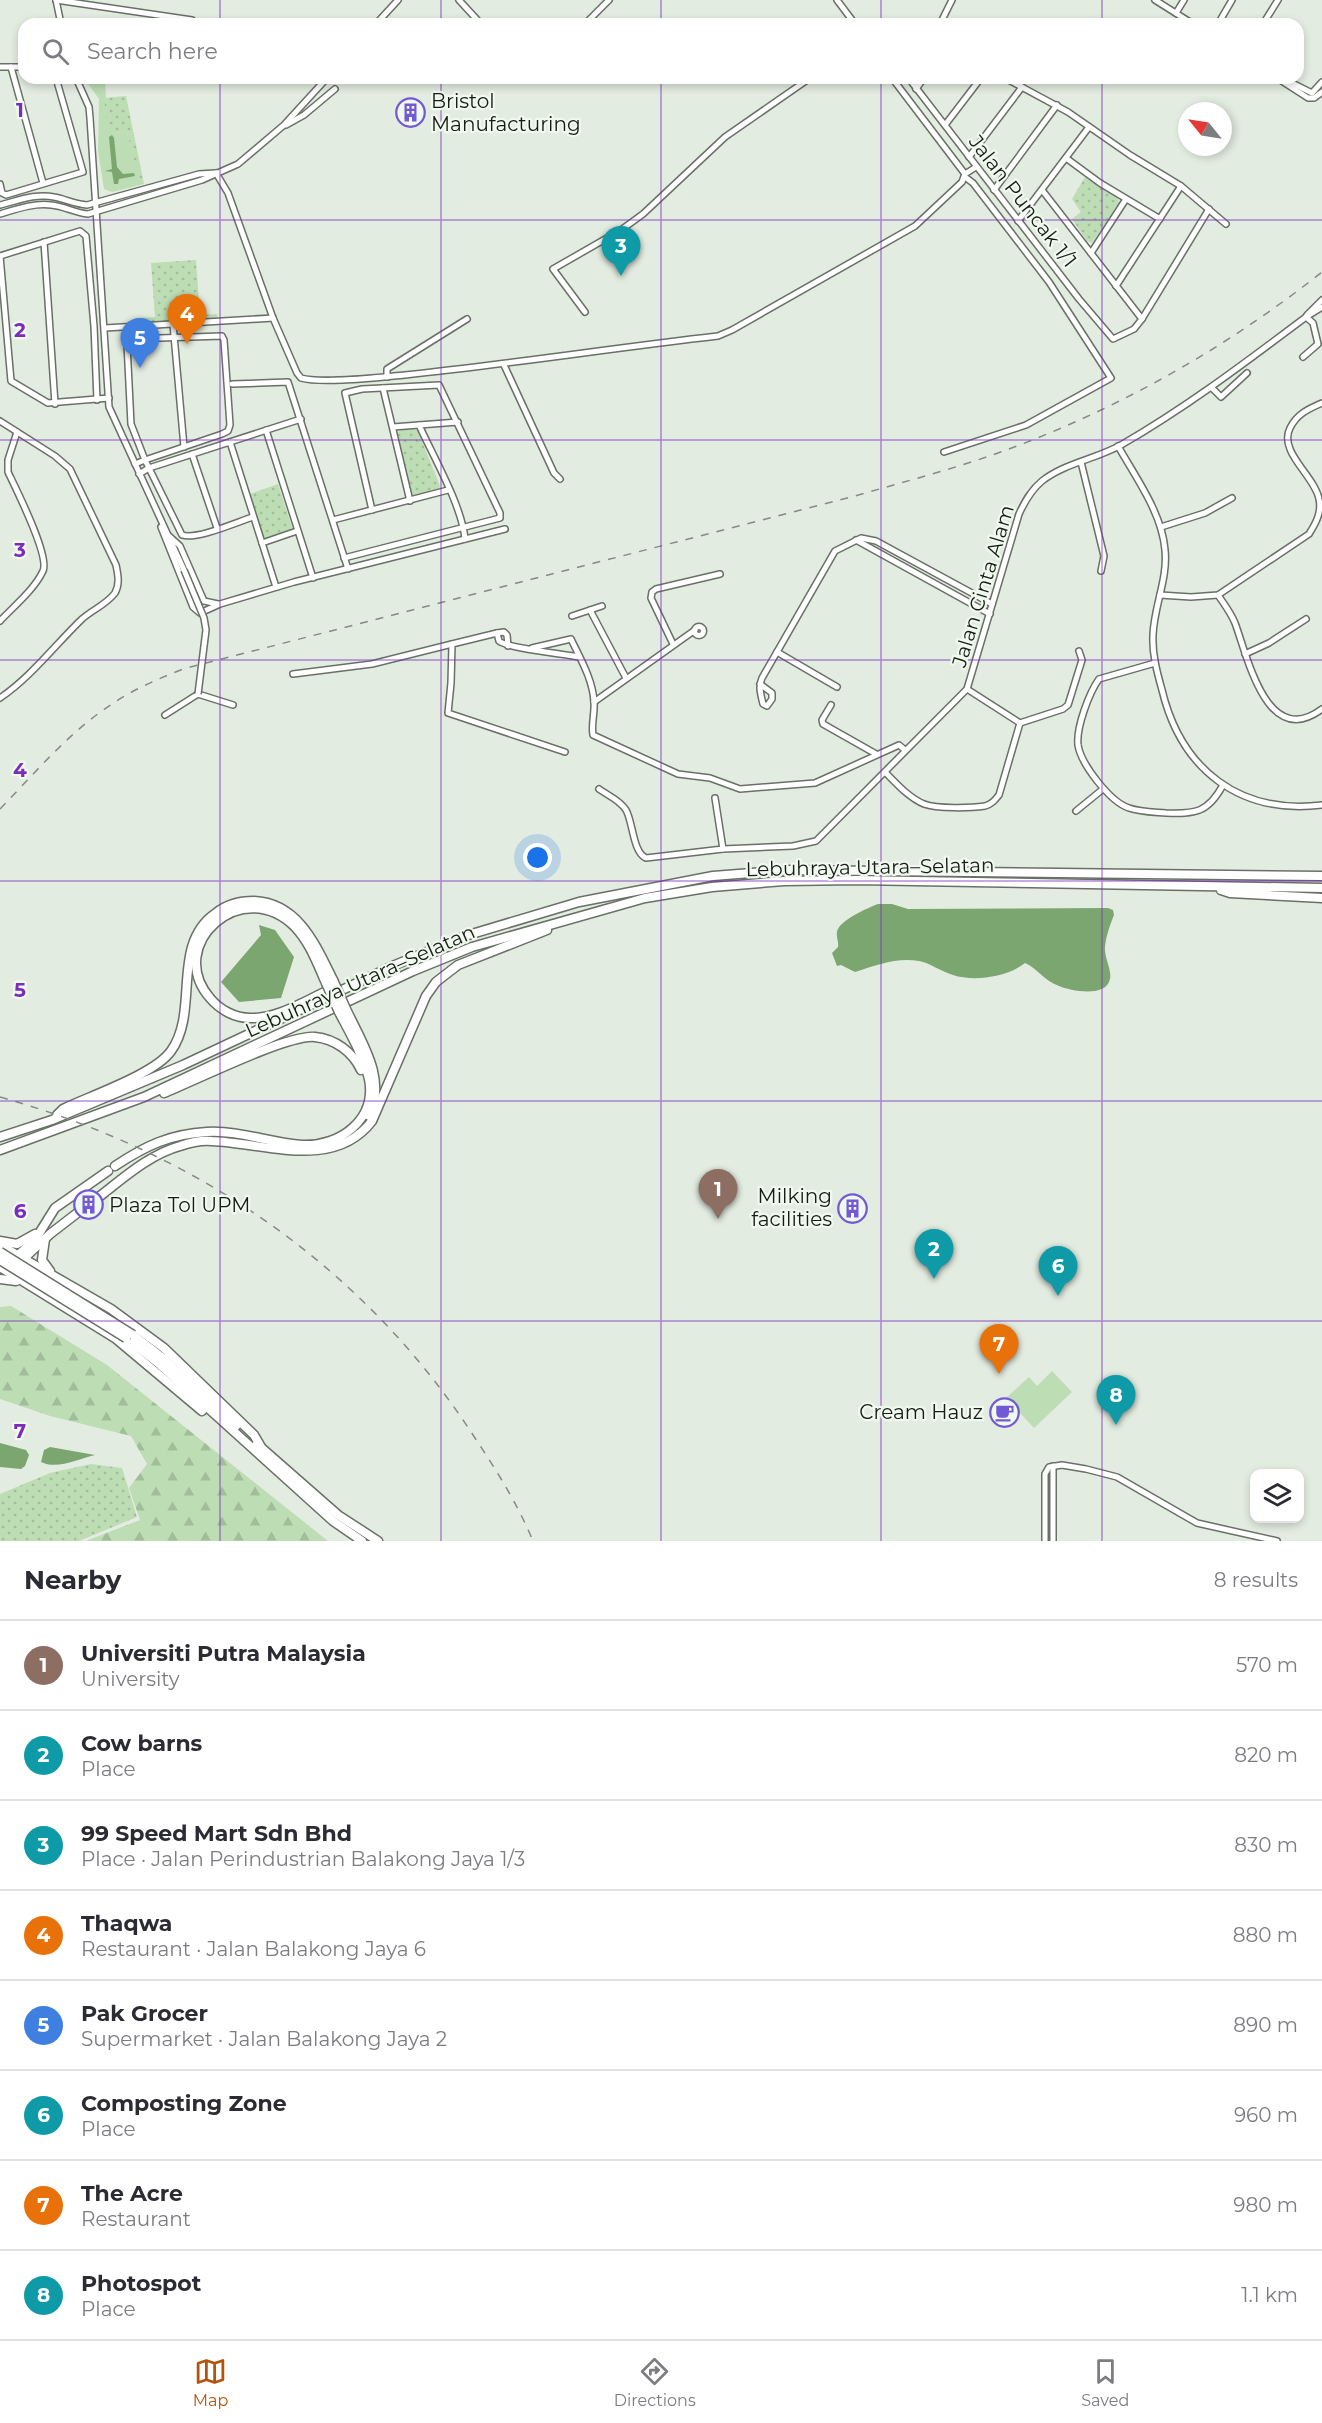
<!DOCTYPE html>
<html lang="en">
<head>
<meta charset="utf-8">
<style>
  body { margin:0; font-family:Montserrat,sans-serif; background:#f7f7f7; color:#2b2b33 }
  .controls { position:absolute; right:18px; bottom:18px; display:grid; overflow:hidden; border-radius:12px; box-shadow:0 3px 9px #0003 }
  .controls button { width:54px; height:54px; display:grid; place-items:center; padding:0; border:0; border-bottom:2px solid #e1e1e2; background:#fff; color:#2b2b33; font:30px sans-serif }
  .compass { position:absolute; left:1178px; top:102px; width:54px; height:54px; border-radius:50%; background:#fff; box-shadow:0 3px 9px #0003; rotate:300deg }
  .you { position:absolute; left:538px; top:858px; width:21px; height:21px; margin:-15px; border:4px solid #fff; border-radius:50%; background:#1a73e8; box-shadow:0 0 0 9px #1a73e833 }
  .badge { display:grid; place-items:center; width:39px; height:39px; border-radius:50%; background:#b45309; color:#fff; font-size:20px; font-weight:700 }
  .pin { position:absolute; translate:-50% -50px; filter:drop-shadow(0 2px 3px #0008) }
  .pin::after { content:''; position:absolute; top:32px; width:21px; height:18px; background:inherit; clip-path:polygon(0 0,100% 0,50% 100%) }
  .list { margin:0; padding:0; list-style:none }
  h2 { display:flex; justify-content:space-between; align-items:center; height:78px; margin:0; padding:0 24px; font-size:26px }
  h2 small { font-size:20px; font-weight:400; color:#7c7c81 }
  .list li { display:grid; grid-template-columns:39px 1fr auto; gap:18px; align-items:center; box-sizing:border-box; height:90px; padding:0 24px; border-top:2px solid #e1e1e2 }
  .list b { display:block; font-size:22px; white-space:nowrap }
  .list p { margin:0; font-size:20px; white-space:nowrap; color:#7c7c81 }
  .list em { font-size:20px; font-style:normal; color:#7c7c81 }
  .icon { flex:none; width:33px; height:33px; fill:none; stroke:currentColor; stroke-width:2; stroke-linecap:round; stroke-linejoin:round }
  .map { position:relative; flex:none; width:1322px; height:1541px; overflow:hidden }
  .search { position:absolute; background:#fff; box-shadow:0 3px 9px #0003; left:18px; right:18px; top:18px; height:66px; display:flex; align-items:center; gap:15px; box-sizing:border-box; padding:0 21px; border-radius:18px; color:#7c7c81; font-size:22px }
  .sheet { height:798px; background:#fff }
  nav { display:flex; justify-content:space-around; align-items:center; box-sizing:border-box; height:84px; border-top:2px solid #e1e1e2; background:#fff; font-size:16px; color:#7c7c81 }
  nav a { display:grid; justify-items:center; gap:3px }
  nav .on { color:#b45309 }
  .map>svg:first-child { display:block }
  .grass { fill:#bdddb4 }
  .forest { fill:url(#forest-firs) }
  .park { fill:url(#park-dots) }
  .water { fill:#7ca670 }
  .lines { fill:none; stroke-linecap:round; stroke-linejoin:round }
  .minor-casing { stroke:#697067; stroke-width:8 }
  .highway-casing { stroke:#697067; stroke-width:11 }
  .minor { stroke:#fff; stroke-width:5 }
  .highway { stroke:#fff; stroke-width:8 }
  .rail { stroke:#858b84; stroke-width:1.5; stroke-dasharray:8 8; stroke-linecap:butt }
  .minor-bridge-casing { stroke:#697067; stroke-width:8; stroke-linecap:butt }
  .highway-bridge-casing { stroke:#697067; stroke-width:11; stroke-linecap:butt }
  .minor-bridge { stroke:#fff; stroke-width:5 }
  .highway-bridge { stroke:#fff; stroke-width:8 }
  .grid { fill:none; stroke:#7b2cbf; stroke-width:1.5; stroke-opacity:0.55 }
  .labels { text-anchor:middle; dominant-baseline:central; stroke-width:4.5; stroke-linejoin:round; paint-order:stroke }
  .poi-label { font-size:20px; fill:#181b17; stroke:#f0f9ee; text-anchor:start }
  .street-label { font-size:20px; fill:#181b17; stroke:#f0f9ee }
  .grid-label { font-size:20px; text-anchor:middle; font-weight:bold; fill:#7b2cbf; stroke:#f0f9ee; stroke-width:4.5; stroke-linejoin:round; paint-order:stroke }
</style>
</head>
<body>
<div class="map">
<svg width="1322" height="1541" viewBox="0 0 1322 1541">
  <defs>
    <pattern id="forest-firs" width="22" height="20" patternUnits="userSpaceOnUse" patternTransform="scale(1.5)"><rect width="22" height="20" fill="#bdddb4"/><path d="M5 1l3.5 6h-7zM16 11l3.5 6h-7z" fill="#a2bd9a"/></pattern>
    <pattern id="park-dots" width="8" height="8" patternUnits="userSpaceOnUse" patternTransform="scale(1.5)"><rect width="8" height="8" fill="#bdddb4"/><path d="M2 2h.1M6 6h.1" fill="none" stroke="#a2bd9a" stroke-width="1.8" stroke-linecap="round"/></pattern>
  </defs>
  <rect width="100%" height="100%" fill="#e3ece1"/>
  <g class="grass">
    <polygon points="84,78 105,78 106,98 104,98 113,132 127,133 141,180 143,179 144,184 112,192 104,189 98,151 99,99"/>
    <polygon points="1052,1371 1072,1392 1034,1428 1006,1398 1029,1377 1037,1386"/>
  </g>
  <polygon class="forest" points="11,1306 107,1365 328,1541 86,1541 140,1520 129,1488 147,1464 131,1436 50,1416 0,1399 0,1307"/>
  <g class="park">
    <polygon points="126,96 143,179 140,180 127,133 113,132 107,124 104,98"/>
    <polygon points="1085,177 1117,197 1119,202 1092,243 1087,241 1072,219 1081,212 1072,199"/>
    <polygon points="196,260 200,315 217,314 218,320 135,325 135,318 155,317 151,263"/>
    <polygon points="412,428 418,431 440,486 439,489 413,497 397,433 402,429"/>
    <polygon points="278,484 293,530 264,540 250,494"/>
    <polygon points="91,1464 122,1468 137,1517 79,1541 0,1541 0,1494 50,1473"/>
  </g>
  <g class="water">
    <polygon points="112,135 114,138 117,167 123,174 134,173 135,176 119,179 118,184 114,184 112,172 105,171 112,169 109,137"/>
    <path d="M878 904H892L908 909 1108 908 1113 910 1114 915C1110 925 1106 936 1105 947 1104 957 1112 970 1110 979 1106 998 1071 991 1059 986 1043 980 1036 967 1025 963 1008 977 974 982 953 975 942 972 930 963 919 961 898 957 876 965 855 972L841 965 837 966 832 953 838 947C839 942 836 937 837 932 839 920 868 908 878 904Z"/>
    <polygon points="259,925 275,930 294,957 281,998 239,1002 221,982 261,935"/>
    <polygon points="0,1443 26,1450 29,1455 25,1466 21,1469 0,1467"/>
    <path d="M50 1447 95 1455C78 1459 57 1470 41 1462L44 1450Z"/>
  </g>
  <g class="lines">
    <defs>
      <g id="minor">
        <polyline points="56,0 192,20"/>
        <polyline points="56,0 61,24"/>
        <polyline points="459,0 481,24"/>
        <polyline points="837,0 855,24"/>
        <polyline points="1155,0 1193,24"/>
        <polyline points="1176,13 1184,0"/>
        <polyline points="376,24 398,0"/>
        <polyline points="585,24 609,0"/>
        <polyline points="940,24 952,0"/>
        <polyline points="1218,24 1232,0"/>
        <polyline points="1263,24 1278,0"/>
        <polyline points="0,67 24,67"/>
        <polyline points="11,67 43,183"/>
        <polyline points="76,78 89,107 90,118 109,407 184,570"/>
        <polyline points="892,78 965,174"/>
        <polyline points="911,78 910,80 1079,299 1113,339 1134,329 1142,319 1209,209"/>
        <polyline points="1005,78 1068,112 1130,155 1181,186 1226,224"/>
        <polyline points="1277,78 1308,98 1314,98 1322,92"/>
        <polyline points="1290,82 1312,93 1322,82"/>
        <polyline points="916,89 924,78"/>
        <polyline points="286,125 304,115 335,89"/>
        <polyline points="945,125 981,78"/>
        <polyline points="969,157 1022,87"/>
        <polyline points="1066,158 1100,183 1160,219"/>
        <path d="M216 173 228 193 273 318 297 373 301 378C322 384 381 377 405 375 510 364 613 348 718 336L732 330 915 226 962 182 965 174 976 167"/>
        <polyline points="0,184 2,193 6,195 83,172 56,78"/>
        <polyline points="994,190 1057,105"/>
        <polyline points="1042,190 1142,319"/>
        <path d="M0 205C17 201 35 193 54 197 65 199 75 204 87 205L199 174 215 173"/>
        <path d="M0 214C17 209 33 203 51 205 64 206 75 213 88 214L202 180 238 164 284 125 327 78"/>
        <polyline points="1018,221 1089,127"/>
        <polyline points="44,242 55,404"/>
        <polyline points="1091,253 1126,199"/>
        <polyline points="0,256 80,231 86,236 94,326 97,400"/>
        <polyline points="0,256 11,381 48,403 109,398"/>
        <polyline points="1116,286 1181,186"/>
        <polyline points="585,312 553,269 621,230 643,214 725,137 810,78"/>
        <polyline points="1307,315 1322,300"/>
        <polyline points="173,324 184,447"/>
        <polyline points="105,328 273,318"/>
        <polyline points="1303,357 1318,344 1313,323 1306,317"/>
        <polyline points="504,365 554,473 560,479"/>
        <polyline points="387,377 387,369 467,319"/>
        <polyline points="232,384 288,382 348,569"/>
        <polyline points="383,388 410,501"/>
        <polyline points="1212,388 1221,397 1247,373"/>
        <path d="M0 421 55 456 70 469 116 565C118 575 120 584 115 593 107 604 92 610 82 619 55 645 31 677 0 698"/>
        <path d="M419 425C433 456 462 506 465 539"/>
        <polyline points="393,427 458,422"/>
        <polyline points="266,430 313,578"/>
        <polyline points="230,442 276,587"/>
        <path d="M1118 446C1136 478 1162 513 1165 550 1168 579 1154 606 1153 635 1152 654 1157 672 1162 690 1181 769 1239 815 1322 805"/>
        <polyline points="944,452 1026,425 1111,378 1049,282 973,183 965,177"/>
        <polyline points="192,454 217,528"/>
        <polyline points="1081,462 1104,556 1101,571"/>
        <path d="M135 464 145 460 222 434 228 431 230 425 224 340 222 336 129 339 127 344 131 424 145 460 182 535C197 540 237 522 253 517"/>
        <polyline points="139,474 149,468 301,419"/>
        <polyline points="333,520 448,490"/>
        <polyline points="161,527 193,607 200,613 220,604 294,582 505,529"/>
        <polyline points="1161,527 1205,513 1232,498"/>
        <polyline points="169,536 180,546 204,601 218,604"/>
        <polyline points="856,540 990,614"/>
        <polyline points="262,543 297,531"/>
        <polyline points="344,558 500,518 500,513 439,385 362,389 345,393 372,510"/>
        <path d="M1160 595 1191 597 1218 595 1309 534C1316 523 1322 512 1319 499 1315 476 1278 452 1290 428 1297 414 1308 409 1322 403"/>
        <path d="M1218 595C1224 604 1231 613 1235 623 1248 658 1267 750 1322 709"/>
        <polyline points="590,610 626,678"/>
        <polyline points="572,616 602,606"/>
        <path d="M0 621C14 606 34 590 43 571 50 556 16 489 8 472V460L17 432"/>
        <circle cx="699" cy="631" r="4.5"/>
        <polyline points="497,633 504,632 507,635 508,646"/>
        <polyline points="673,644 651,598 652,592 656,589 720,574"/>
        <path d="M532 648 571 639C580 658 593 680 594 702 595 713 591 724 593 735L678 774 710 778 740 789 815 783 899 745 905 750"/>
        <polyline points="777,652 837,687"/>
        <polyline points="1245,654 1269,643 1306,619"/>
        <path d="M1155 663 1099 679C1089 693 1076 728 1078 745 1081 764 1110 802 1129 808 1140 812 1154 812 1166 813 1195 814 1208 813 1223 785"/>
        <polyline points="293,674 372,664 452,644"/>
        <path d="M760 684 772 693V699L767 706 763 704C761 695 758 687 762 678L835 551 861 538 876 541 992 604"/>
        <polyline points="594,702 695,630"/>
        <polyline points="831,705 822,720 823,724 876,754"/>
        <polyline points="165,715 198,694 233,705"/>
        <polyline points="1020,723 1063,709 1068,705 1082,660 1079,651"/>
        <path d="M565 752 448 713 451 683 452 644 497 633 499 641C506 648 565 654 579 657"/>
        <path d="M885 772C896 783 909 798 924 804 937 809 971 808 985 806 992 804 995 800 999 795L1020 723 967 689"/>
        <path d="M599 789C607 795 620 800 626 810 633 822 633 853 646 858L723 849 793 846 816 841 967 689 1019 514C1025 501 1031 490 1042 481 1065 463 1096 459 1121 445 1187 407 1246 362 1306 317L1322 307"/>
        <polyline points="715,798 723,849"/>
        <polyline points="1076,811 1103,789"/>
        <polyline points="1045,1541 1045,1474 1049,1467 1062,1465 1086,1469 1117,1477 1197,1523 1277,1541"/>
        <polyline points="1053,1541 1053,1466"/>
      </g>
      <g id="highway">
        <polyline points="1221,890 1230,893 1322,898"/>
        <path d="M326 983C317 963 310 943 295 927 242 874 164 945 210 998 220 1010 235 1018 250 1018 276 1019 303 1002 327 991"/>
        <path d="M346 1009C362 1043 387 1079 369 1116"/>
        <path d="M164 1093C194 1081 288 1034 315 1037 335 1039 353 1052 361 1070"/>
        <path d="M57 1115 63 1109C90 1096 155 1074 171 1051 200 1011 170 944 216 913 227 904 240 901 254 901 299 903 316 946 333 980"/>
        <polyline points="0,1137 52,1120 183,1065 395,965 465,936 579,902 713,876 790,870 1322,876"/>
        <polyline points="0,1150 144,1097 413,971 472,947 645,898 712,887 784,881 856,880 1322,888"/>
        <path d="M115 1166C145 1146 170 1134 207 1132 239 1130 270 1143 302 1145 339 1147 377 1120 369 1079 363 1055 350 1033 339 1012"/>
        <path d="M91 1203C118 1183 147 1155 180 1146 189 1143 202 1140 212 1141 264 1143 334 1171 372 1121L426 996 436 982 458 965 547 930"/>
        <polyline points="45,1239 42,1260 50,1271"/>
        <polyline points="0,1241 17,1244 35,1234"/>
        <polyline points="0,1245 111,1309 164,1348 254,1435 261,1447"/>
        <polyline points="16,1257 35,1240 55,1208 108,1171"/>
        <polyline points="21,1261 50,1234 85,1207"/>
        <polyline points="0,1267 115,1338 202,1411"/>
        <polyline points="0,1279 16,1281"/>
        <polyline points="133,1335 164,1359 236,1426"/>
        <polyline points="126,1338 157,1362 333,1521 362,1541"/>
        <polyline points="257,1444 338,1515 378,1541"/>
      </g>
    </defs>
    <use href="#minor" class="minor-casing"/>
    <use href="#highway" class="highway-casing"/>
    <use href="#minor" class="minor"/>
    <use href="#highway" class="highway"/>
    <g class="rail">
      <path d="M0 809C35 773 69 732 112 704 134 689 158 679 183 669L855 496C910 480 965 466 1017 446 1127 404 1230 345 1322 272"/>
      <path d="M0 1097C196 1152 364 1266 475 1438 497 1471 518 1505 533 1541"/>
    </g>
    <defs>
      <polyline id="minor-bridge" points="184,570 204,618 206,630 198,694"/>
      <g id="highway-bridge">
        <polyline points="333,980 346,1009"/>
        <polyline points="326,983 339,1012"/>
        <polyline points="0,1252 133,1335"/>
        <polyline points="0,1260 126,1338"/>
      </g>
    </defs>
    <use href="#minor-bridge" class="minor-bridge-casing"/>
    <use href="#highway-bridge" class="highway-bridge-casing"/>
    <use href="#minor-bridge" class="minor-bridge"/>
    <use href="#highway-bridge" class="highway-bridge"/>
  </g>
  <path class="grid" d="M220 0V24M441 0V24M661 0V24M881 0V24M1102 0V24M220 78V1541M441 78V1541M661 78V1541M881 78V1541M1102 78V1541M0 220H1322M0 440H1322M0 660H1322M0 881H1322M0 1101H1322M0 1321H1322"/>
  <defs>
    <symbol id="building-ring" viewBox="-11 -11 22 22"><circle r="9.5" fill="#f0f9ee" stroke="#735ad4" stroke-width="1.5"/><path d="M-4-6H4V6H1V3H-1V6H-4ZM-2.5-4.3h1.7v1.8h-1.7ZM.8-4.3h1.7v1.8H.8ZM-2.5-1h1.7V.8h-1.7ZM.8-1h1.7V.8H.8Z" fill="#735ad4"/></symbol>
    <symbol id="cafe-ring" viewBox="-11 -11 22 22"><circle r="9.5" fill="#f0f9ee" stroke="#735ad4" stroke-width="1.5"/><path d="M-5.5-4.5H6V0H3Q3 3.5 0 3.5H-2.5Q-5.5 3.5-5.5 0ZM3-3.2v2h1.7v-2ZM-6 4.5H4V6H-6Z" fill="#735ad4"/></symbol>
  </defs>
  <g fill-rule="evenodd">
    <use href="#building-ring" x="394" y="96" width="33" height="33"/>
    <use href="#building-ring" x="72" y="1188" width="33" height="33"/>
    <use href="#building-ring" x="836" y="1192" width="33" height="33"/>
    <use href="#cafe-ring" x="988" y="1396" width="33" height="33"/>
  </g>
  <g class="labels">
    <g class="poi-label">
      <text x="431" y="101">Bristol<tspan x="431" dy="23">Manufacturing</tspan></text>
      <text x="832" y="1196" text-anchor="end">Milking<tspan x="832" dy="23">facilities</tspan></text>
      <text x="109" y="1205">Plaza Tol UPM</text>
      <text x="983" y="1412" text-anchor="end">Cream Hauz</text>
    </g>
    <g class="street-label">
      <text transform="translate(1023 201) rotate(52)">Jalan Puncak 1/1</text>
      <text transform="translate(983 586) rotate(-73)">Jalan Cinta Alam</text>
      <text transform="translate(870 867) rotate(-1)">Lebuhraya Utara–Selatan</text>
      <text transform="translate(360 981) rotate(-24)">Lebuhraya Utara–Selatan</text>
    </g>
  </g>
  <g class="grid-label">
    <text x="20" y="117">1</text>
    <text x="20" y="337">2</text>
    <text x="20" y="557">3</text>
    <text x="20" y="777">4</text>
    <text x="20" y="997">5</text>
    <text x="20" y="1218">6</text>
    <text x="20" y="1438">7</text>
  </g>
</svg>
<div class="controls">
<button><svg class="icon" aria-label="layers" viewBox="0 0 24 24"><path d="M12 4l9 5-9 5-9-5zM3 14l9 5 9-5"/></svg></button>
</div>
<svg class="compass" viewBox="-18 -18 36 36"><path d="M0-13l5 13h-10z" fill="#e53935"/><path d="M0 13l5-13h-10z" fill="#7c7c81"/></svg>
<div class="you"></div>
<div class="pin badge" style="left:718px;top:1219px;background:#8d6e63">1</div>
<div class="pin badge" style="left:934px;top:1279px;background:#0f9aa8">2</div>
<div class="pin badge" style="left:621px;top:276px;background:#0f9aa8">3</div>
<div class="pin badge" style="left:187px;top:344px;background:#e8710a">4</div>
<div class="pin badge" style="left:140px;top:368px;background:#3f7fe0">5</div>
<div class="pin badge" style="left:1058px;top:1296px;background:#0f9aa8">6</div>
<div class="pin badge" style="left:999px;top:1374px;background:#e8710a">7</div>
<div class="pin badge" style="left:1116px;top:1425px;background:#0f9aa8">8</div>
<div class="search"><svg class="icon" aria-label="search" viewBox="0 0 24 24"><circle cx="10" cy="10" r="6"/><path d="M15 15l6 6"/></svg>Search here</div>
</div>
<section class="sheet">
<h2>Nearby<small>8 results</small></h2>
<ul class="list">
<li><span class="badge" style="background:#8d6e63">1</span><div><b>Universiti Putra Malaysia</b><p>University</p></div><em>570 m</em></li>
<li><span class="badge" style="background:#0f9aa8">2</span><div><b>Cow barns</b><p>Place</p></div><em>820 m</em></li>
<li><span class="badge" style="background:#0f9aa8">3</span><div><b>99 Speed Mart Sdn Bhd</b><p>Place · Jalan Perindustrian Balakong Jaya 1/3</p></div><em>830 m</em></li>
<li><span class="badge" style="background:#e8710a">4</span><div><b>Thaqwa</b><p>Restaurant · Jalan Balakong Jaya 6</p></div><em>880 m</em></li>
<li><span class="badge" style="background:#3f7fe0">5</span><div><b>Pak Grocer</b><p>Supermarket · Jalan Balakong Jaya 2</p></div><em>890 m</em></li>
<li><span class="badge" style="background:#0f9aa8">6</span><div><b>Composting Zone</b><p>Place</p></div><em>960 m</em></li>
<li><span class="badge" style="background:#e8710a">7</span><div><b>The Acre</b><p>Restaurant</p></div><em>980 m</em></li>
<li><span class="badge" style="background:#0f9aa8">8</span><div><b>Photospot</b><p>Place</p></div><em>1.1 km</em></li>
</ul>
</section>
<nav>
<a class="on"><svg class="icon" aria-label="map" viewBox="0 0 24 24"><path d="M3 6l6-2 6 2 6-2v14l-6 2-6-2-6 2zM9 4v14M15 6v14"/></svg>Map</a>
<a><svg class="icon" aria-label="directions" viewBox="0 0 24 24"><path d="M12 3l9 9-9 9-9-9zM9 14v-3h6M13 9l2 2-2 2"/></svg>Directions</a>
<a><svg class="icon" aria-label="saved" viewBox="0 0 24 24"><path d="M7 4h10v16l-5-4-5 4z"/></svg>Saved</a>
</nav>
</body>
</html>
